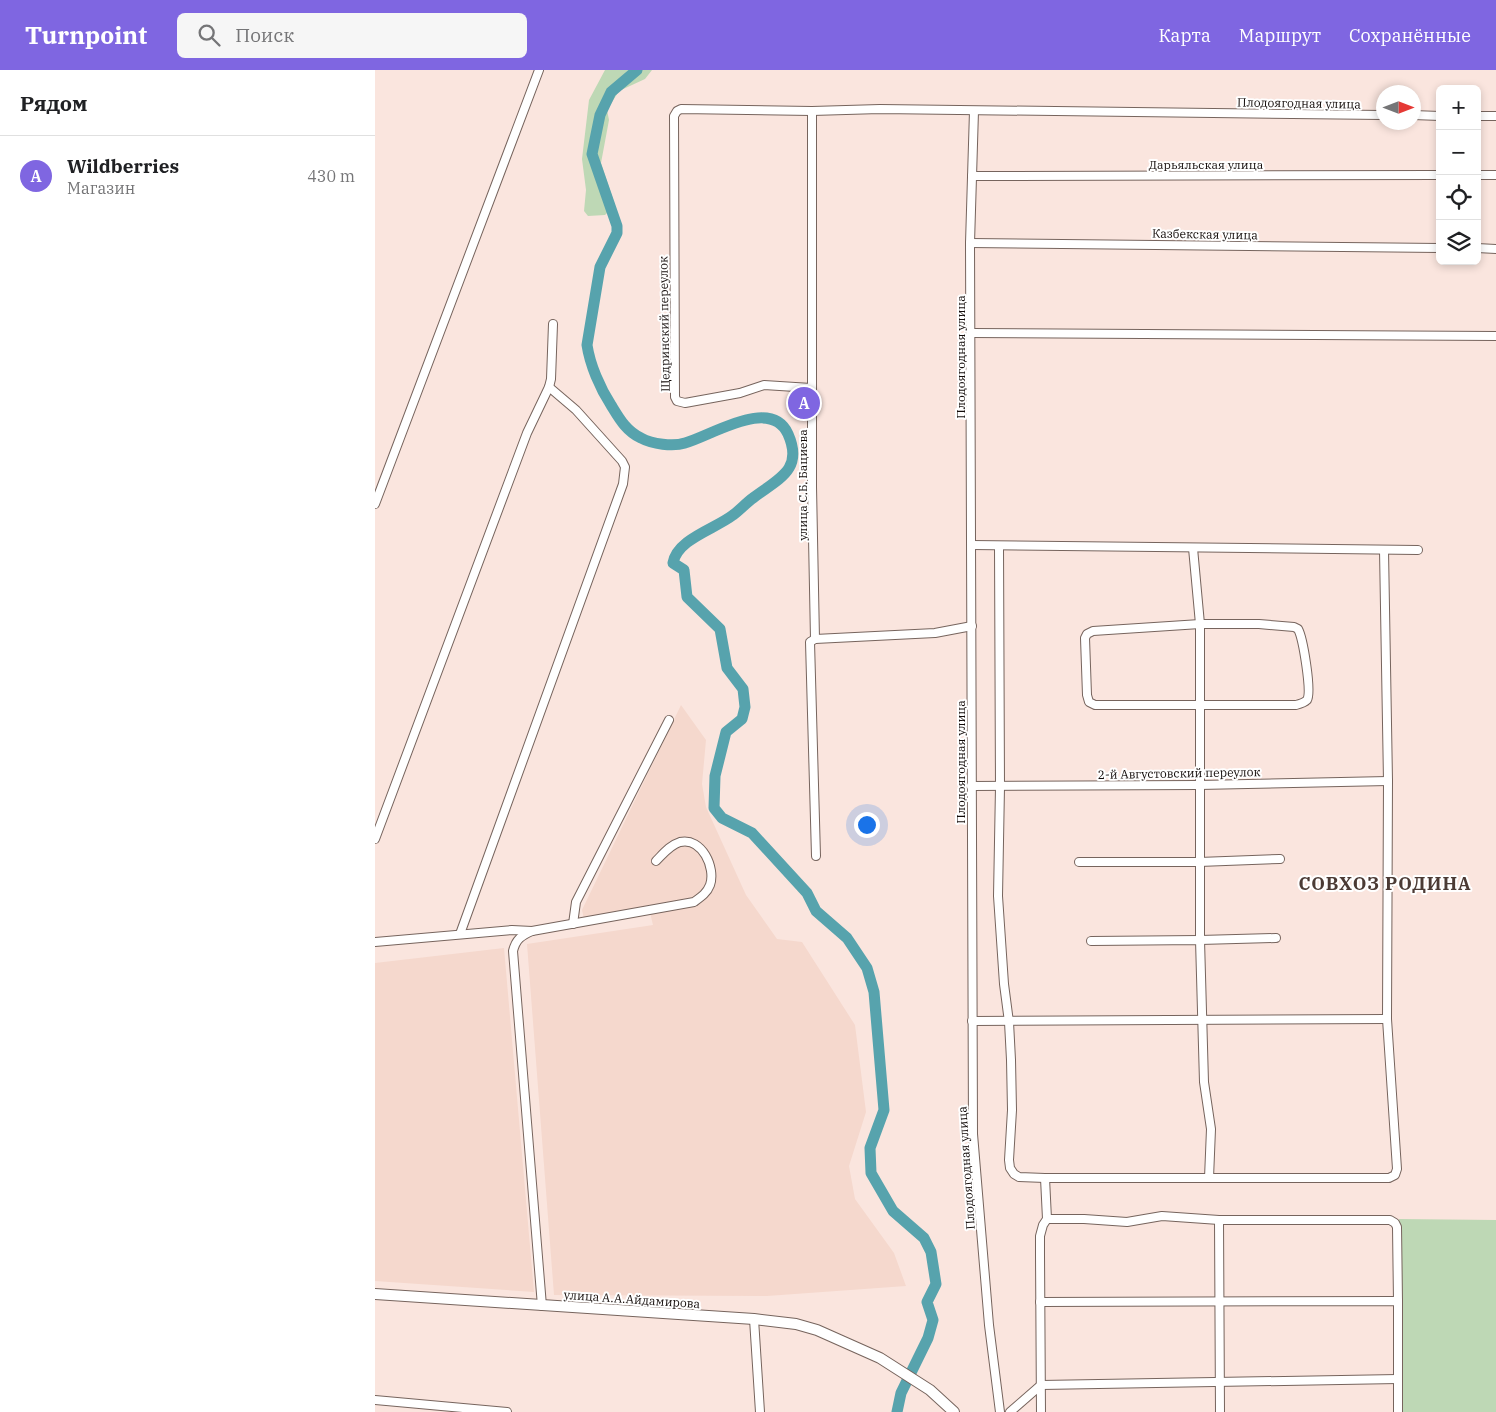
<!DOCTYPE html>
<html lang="ru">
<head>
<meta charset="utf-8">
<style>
  body { margin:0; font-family:"IBM Plex Serif",serif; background:#f6f6f6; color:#202124 }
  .controls { position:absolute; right:15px; top:15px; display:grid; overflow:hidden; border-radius:8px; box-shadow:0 2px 8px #0003 }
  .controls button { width:45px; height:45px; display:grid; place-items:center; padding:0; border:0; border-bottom:1px solid #e0e0e0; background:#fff; color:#202124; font:25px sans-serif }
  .compass { position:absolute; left:1001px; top:15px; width:45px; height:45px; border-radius:50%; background:#fff; box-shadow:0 2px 8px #0003; rotate:90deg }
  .you { position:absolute; left:491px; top:754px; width:18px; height:18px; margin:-12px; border:4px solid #fff; border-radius:50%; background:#1a73e8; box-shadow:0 0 0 8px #1a73e833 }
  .badge { display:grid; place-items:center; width:32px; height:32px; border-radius:50%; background:#7f66e1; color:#fff; font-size:16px; font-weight:700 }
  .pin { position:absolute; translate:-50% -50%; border:2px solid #fff; box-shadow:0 1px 5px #0006 }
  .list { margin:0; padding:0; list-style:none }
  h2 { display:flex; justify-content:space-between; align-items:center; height:65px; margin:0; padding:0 20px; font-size:21px }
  h2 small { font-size:16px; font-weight:400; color:#757577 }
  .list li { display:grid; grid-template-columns:32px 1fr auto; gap:15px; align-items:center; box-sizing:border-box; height:80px; padding:0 20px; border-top:1px solid #e0e0e0 }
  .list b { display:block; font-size:19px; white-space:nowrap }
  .list p { margin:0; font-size:16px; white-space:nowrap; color:#757577 }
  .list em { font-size:16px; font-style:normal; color:#757577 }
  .icon { flex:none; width:28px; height:28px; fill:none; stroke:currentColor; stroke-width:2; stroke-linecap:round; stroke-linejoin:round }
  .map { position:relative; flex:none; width:1121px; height:1342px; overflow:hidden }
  header { display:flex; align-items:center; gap:30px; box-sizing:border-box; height:70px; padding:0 25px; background:#7f66e1; color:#fff }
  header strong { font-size:24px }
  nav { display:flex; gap:28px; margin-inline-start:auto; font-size:18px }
  .search { width:350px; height:45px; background:#f6f6f6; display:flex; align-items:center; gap:12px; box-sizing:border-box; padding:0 18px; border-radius:8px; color:#757577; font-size:19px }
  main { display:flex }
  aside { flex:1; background:#fff }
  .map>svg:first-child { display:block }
  .built { fill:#f5d8cd }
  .green { fill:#bed8b5 }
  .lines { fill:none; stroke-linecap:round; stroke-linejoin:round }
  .river { stroke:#57a3ad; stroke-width:11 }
  .minor-casing { stroke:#76645d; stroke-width:10 }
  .major-casing { stroke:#76645d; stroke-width:12 }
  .minor { stroke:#fff; stroke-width:8 }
  .major { stroke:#fff; stroke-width:10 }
  .labels { text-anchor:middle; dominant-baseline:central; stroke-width:4; stroke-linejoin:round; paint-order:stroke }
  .street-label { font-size:12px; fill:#120b09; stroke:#fff }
  .district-label { font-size:18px; font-weight:bold; letter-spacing:1px; fill:#4b3a34; stroke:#fff }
</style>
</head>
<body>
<header>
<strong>Turnpoint</strong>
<div class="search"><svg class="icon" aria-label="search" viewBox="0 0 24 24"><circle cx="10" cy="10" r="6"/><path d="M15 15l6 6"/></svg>Поиск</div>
<nav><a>Карта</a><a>Маршрут</a><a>Сохранённые</a></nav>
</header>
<main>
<aside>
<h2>Рядом<small></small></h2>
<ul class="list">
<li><span class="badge">A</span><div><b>Wildberries</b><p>Магазин</p></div><em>430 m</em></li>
</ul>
</aside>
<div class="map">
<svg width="1121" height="1342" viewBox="0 0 1121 1342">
  <rect width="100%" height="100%" fill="#fae5de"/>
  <g class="built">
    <polygon points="306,635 331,670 327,714 331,737 371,825 402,869 427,872 480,955 491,1042 474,1096 480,1129 519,1183 531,1216 392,1226 179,1225 152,874 278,855 274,838 209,849 207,840"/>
    <polygon points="129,878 159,1222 0,1211 0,893"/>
  </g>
  <g class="green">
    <polygon points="230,0 277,0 270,9 244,21 232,40 234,50 226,93 240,135 230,145 213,146 209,141 211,120 207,89 214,30"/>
    <polygon points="1024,1149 1121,1150 1121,1342 1027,1342"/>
  </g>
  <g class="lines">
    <path class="river" d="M262 0 236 22 225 45 217 84 242 156V163L225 197 212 275C215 295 225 318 236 335 244 348 251 361 266 368 277 374 298 377 310 373 336 366 396 326 413 364 429 400 403 409 378 428 371 433 365 440 358 445 340 459 302 469 298 493L309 500 312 527 345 559 352 598 368 619 370 637 367 649 351 662 340 706 339 738 347 748 377 763 432 823 441 841 472 868 492 898 499 922 509 1040 495 1078 496 1103 518 1141 549 1168 556 1182 561 1214 552 1232 558 1250 553 1268 526 1323 522 1342"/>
    <defs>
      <g id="minor">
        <polyline points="437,41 437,417 440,569 435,572 441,786"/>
        <polyline points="599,41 595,173 598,1064 614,1255 625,1342"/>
        <polyline points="1038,45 1065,46"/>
        <polyline points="1102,46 1121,46"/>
        <polyline points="1102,105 1121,105"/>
        <polyline points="597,106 1065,105"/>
        <polyline points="595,173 1065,178"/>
        <polyline points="1102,178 1121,179"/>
        <polyline points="596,263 1121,266"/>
        <polyline points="436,318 389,315 365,323 310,333 302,331 300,327 299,46 302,41 306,39 437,41 505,39 1008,45"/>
        <polyline points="0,434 164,0"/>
        <polyline points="597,475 1043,480"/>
        <polyline points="624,476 625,717 623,826 629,914 634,952 636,990 637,1040 634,1090 635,1098 639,1104 644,1107 670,1108 1014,1108 1020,1105 1022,1099 1012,949 1013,711 1009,480"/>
        <polyline points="818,478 825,554 825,870 901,868"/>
        <path d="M825 554H884L919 557 923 559C928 568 937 622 932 630 929 633 925 634 921 635H720L714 632 712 625 710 568 712 564 718 561Z"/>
        <polyline points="440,569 560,563 597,556"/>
        <polyline points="596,716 824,715 1013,711"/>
        <polyline points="0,769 152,363 174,317 176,309 178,254"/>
        <polyline points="704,792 824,792 905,789"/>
        <polyline points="198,854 201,832 294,650"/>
        <polyline points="85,864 248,414 250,397 247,391 201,340 174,317"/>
        <polyline points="716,871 825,870 829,1012 836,1059 834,1108"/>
        <polyline points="0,872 137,860 157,861"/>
        <polyline points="597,951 1012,949"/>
        <polyline points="672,1149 709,1149 752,1152 787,1146 844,1150 1015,1150 1020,1153 1022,1157 1023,1231"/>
        <polyline points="844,1150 845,1342"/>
        <polyline points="665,1232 1023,1231 1023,1342"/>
        <path d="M167 1236 138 881C141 869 146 866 157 861L319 832C326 827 332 823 335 815 341 798 327 767 305 772 295 775 288 784 281 791"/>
        <polyline points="379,1249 385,1342"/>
        <polyline points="0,1330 132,1342"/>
        <polyline points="635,1342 666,1315 1023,1309"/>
        <polyline points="666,1342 665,1185 665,1166 668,1155 672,1149 670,1108"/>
      </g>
      <polyline id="major" points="0,1224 379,1249 421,1254 442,1260 505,1288 555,1320 579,1342"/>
    </defs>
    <use href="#minor" class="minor-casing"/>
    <use href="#major" class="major-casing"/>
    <use href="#minor" class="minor"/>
    <use href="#major" class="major"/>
  </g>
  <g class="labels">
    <g class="street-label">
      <text transform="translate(924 33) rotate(1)">Плодоягодная улица</text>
      <text x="831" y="94">Дарьяльская улица</text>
      <text transform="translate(830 164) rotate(1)">Казбекская улица</text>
      <text transform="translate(289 254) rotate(-91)">Щедринский переулок</text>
      <text transform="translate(585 287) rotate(-90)">Плодоягодная улица</text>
      <text transform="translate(427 415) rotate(-90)">улица С.Б. Бациева</text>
      <text transform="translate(585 692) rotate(-90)">Плодоягодная улица</text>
      <text transform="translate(804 703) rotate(-1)">2-й Августовский переулок</text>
      <text transform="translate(591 1098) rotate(-94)">Плодоягодная улица</text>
      <text transform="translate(257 1229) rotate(4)">улица А.А.Айдамирова</text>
    </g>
    <g class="district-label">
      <text x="1010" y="813">СОВХОЗ РОДИНА</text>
    </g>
  </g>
</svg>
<div class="controls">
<button>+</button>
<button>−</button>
<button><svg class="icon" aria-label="locate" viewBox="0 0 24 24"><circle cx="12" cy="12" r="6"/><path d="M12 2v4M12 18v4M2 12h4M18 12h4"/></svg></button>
<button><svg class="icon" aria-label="layers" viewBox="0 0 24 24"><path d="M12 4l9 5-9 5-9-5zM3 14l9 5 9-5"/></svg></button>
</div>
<svg class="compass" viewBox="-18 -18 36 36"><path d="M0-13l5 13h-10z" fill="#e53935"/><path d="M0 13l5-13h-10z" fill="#757577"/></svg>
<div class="you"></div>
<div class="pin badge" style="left:429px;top:333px">A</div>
</div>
</main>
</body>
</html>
